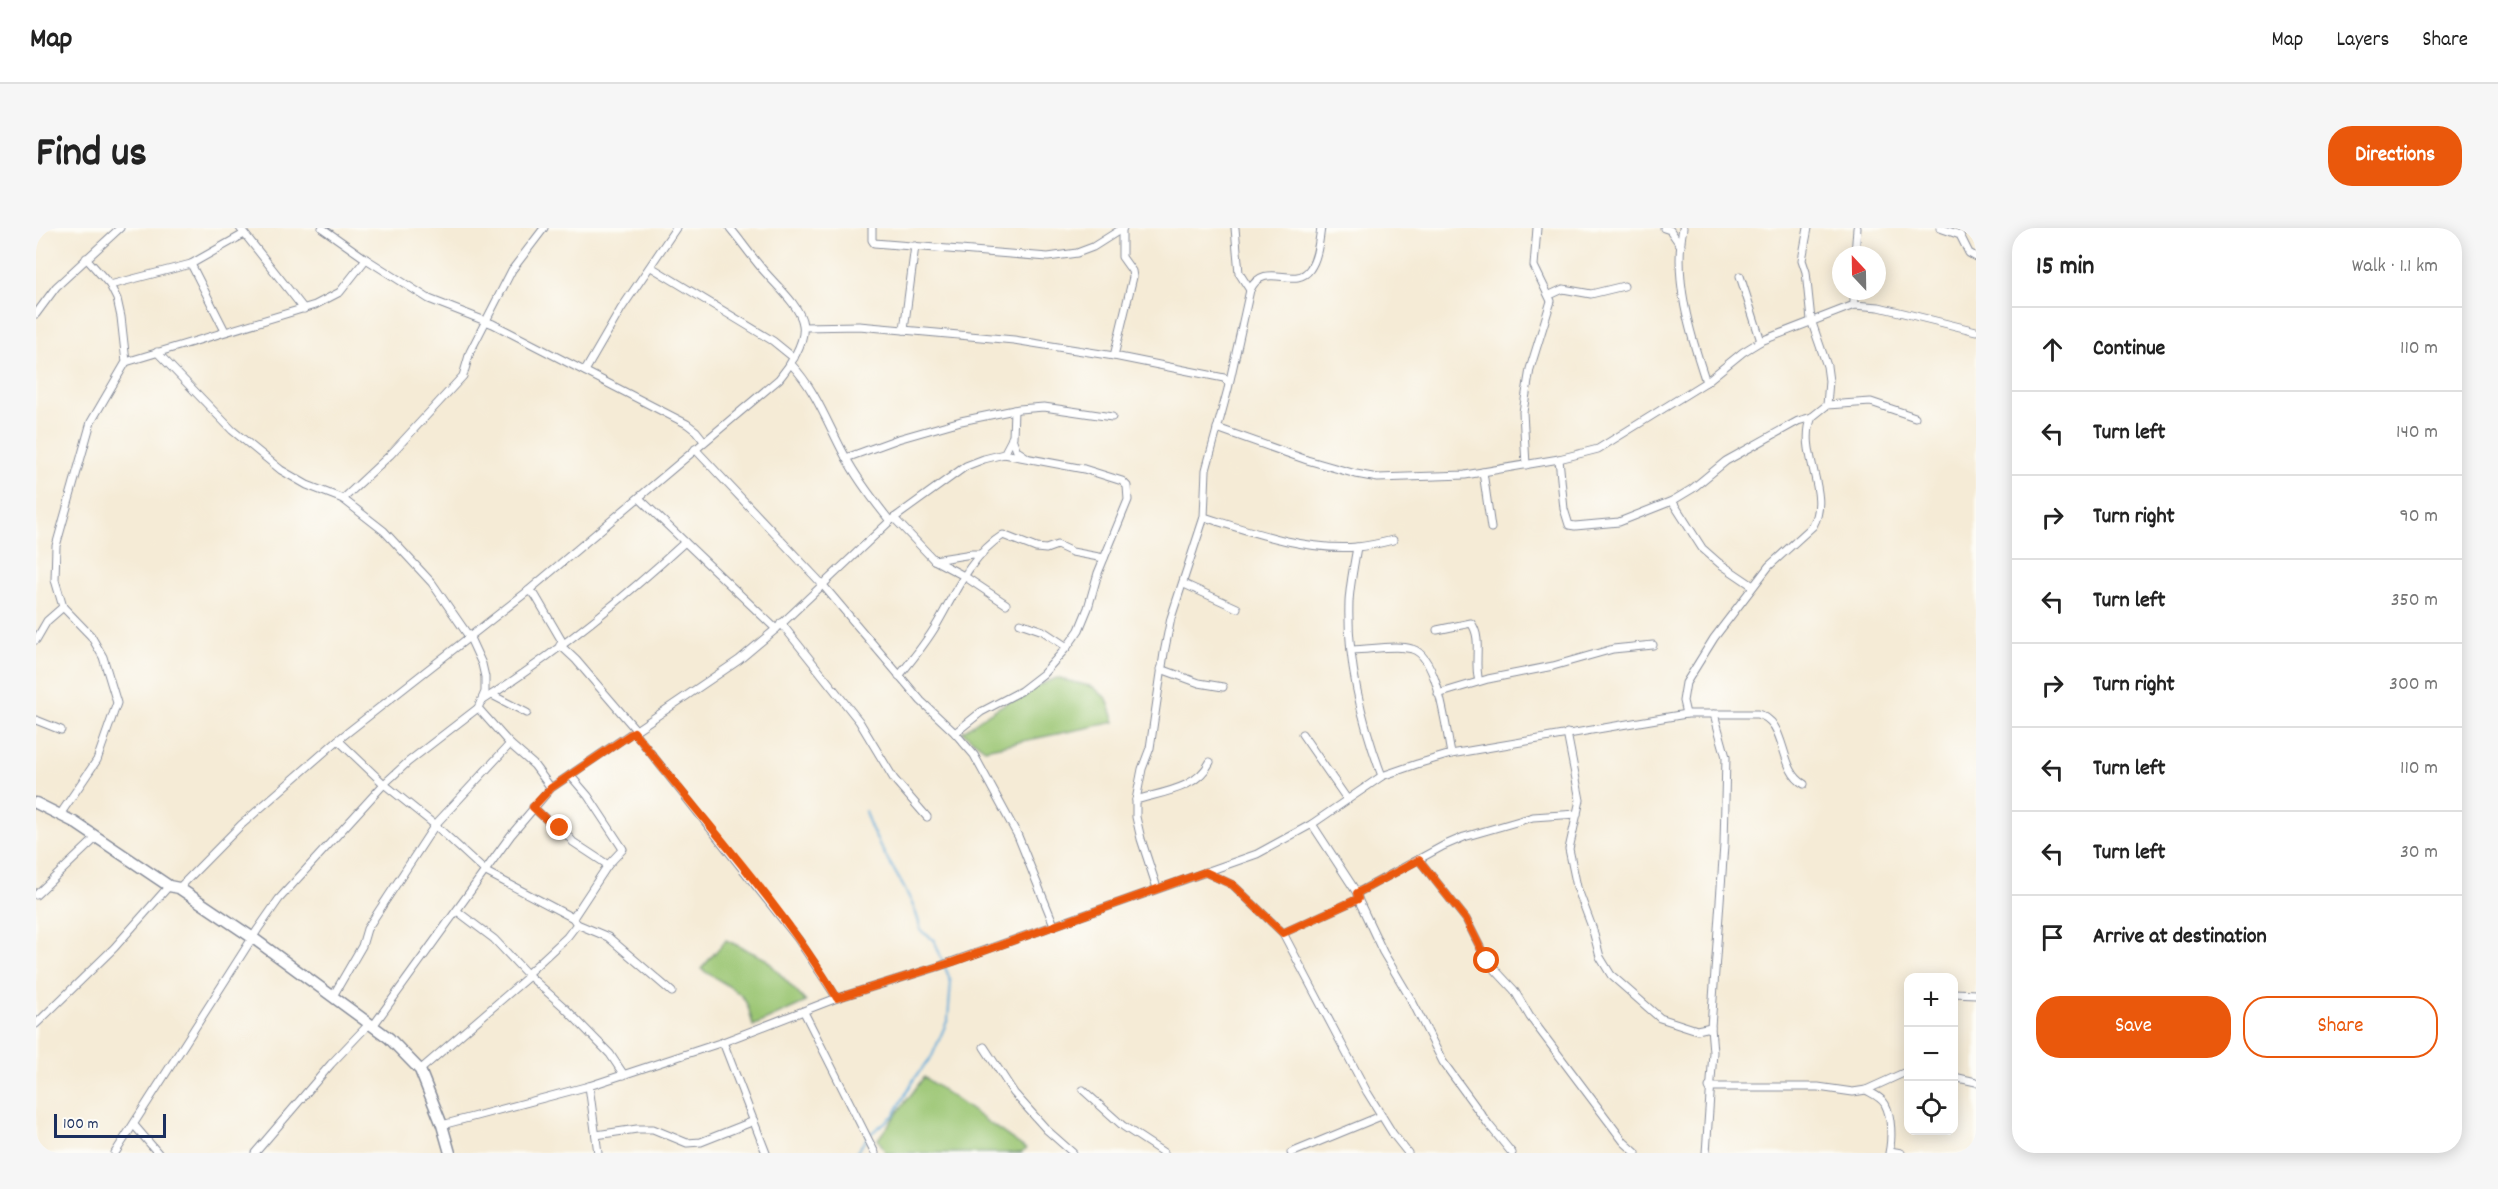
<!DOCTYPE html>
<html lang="en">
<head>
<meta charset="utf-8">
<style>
  body { margin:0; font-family:Dekko,sans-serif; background:#f6f6f6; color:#222 }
  .controls { position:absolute; right:18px; bottom:18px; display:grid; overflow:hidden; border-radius:12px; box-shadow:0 3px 15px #0003 }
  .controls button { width:54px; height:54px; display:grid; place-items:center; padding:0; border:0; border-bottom:2px solid #e0e0e0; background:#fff; color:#222; font:30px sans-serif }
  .compass { position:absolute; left:1796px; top:18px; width:54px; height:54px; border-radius:50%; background:#fff; box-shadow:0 3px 15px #0003; rotate:338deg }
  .scale { position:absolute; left:18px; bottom:15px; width:112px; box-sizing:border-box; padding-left:6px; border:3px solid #1b2f5e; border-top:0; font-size:16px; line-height:21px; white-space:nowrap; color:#1b2f5e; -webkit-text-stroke:4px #fdfcf7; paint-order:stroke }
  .stop { position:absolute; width:18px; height:18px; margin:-14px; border:4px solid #ea580c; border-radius:50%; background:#fff }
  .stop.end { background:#ea580c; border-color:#fff; box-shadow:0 2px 6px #0008 }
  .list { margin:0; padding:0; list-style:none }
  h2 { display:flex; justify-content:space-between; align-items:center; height:78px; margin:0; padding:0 24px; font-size:26px }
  h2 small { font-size:20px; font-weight:400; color:#767676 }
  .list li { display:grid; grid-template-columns:39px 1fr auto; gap:18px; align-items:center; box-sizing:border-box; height:84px; padding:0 24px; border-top:2px solid #e0e0e0 }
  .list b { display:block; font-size:22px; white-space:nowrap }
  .list em { font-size:20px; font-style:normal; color:#767676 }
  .actions { display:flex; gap:12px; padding:18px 24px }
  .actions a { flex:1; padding:14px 0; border:2px solid #ea580c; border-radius:24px; text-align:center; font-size:21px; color:#ea580c }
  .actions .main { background:#ea580c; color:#fff }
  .icon { flex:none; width:33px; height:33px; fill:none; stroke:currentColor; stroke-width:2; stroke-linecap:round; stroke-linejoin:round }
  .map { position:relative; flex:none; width:1940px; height:925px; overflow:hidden; border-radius:24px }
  header { display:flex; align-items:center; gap:36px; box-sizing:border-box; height:84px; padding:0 30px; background:#fff; border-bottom:2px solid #e0e0e0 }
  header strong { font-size:28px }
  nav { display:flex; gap:33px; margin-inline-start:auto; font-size:21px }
  .intro { display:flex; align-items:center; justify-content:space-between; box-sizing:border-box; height:144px; padding:0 36px }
  h1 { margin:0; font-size:42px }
  .button { padding:15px 27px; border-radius:24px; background:#ea580c; color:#fff; font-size:21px; font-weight:700 }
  main { display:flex; gap:36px; padding:0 36px }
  aside { flex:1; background:#fff; border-radius:24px; box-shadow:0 3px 15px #0003 }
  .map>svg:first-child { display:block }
  .green { fill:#9bc673; stroke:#5b7a68; stroke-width:1.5 }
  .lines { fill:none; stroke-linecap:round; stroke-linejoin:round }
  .stream { stroke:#62aad9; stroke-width:2 }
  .minor-casing { stroke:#888d9a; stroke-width:9 }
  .secondary-casing { stroke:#888d9a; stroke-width:13 }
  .minor { stroke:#fff; stroke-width:7 }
  .secondary { stroke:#fff; stroke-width:10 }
  .route { stroke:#ea580c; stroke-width:8 }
</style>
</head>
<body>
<header>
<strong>Map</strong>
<nav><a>Map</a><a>Layers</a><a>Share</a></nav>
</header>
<div class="intro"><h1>Find us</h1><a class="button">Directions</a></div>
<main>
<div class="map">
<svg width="1940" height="925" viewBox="0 0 1940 925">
  <rect width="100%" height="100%" fill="#fdfcf7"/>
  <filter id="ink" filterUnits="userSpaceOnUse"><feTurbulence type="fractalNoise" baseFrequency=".0167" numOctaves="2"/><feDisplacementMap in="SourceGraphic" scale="12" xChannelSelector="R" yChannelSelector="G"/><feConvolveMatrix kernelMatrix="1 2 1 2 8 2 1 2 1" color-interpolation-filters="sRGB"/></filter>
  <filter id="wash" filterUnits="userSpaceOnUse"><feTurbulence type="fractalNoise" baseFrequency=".008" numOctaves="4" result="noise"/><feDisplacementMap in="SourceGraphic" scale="24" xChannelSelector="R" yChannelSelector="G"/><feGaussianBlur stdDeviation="1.35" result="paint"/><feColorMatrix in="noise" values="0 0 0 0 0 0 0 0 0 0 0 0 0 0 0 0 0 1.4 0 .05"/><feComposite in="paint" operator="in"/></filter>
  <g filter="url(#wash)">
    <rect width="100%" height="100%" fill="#f5ebd6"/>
    <g class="green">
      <path d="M1021 450 1057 459 1071 471 1079 494 949 521 926 504C952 485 991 460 1021 450Z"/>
      <path d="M690 712 730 731 770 774 717 798C715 789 713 778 708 771 703 762 675 748 665 741Z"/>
      <polygon points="888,849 990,921 985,925 850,925 842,911"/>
    </g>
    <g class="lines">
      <path class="stream" d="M820 925 833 907 858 887 878 851 896 828 912 791 915 754 898 712 885 703C876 659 842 627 829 583"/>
    </g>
  </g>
  <g filter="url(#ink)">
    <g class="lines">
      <defs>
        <g id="minor">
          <polyline points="204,0 268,81"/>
          <polyline points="286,0 330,31 393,71 457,96 651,196 660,203 668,213"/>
          <polyline points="836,0 836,12 838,15 1012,29 1041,25 1057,19 1087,0"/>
          <polyline points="1199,0 1203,45 1214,62"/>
          <polyline points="1628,0 1634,2 1645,18"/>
          <path d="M1647 0C1637 51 1654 106 1670 154"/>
          <polyline points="1904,0 1924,7 1933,25 1940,29"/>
          <polyline points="1819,27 1821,0"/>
          <polyline points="155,36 208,6"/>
          <polyline points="615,39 737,113 758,130"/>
          <polyline points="1704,48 1725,113"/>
          <polyline points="74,57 155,36 189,103"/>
          <polyline points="1514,67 1527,61 1555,66 1588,58"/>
          <polyline points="1818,77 1818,63"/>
          <polyline points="0,86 20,59 84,0"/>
          <polyline points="768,99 823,98 978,112 1078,128 1188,150 1193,155"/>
          <polyline points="868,102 879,18"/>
          <polyline points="1078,128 1097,49 1096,43 1086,29 1086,1"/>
          <polyline points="90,134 279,77 304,64 330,31"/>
          <path d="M755 136C780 162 792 197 809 228 821 251 838 273 854 293"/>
          <polyline points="549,143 585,81 640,0"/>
          <polyline points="1791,177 1835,174 1879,189"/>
          <polyline points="1181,200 1271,232 1320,246 1342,250 1429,247 1523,231 1562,221 1670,154 1707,124 1725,113 1818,77 1843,79 1940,103"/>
          <polyline points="976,210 981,223 990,229"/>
          <polyline points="659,221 786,356 885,473 919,505 938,527 982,608 1018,697"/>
          <polyline points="968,226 977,209 978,182"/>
          <polyline points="810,230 862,211 925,193 983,181 1008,179 1076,189"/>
          <polyline points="1523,231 1528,281 1533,297 1539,298 1583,294 1636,273 1656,261 1690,233 1762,193 1776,189 1791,177 1793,153 1791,138 1775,92 1770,44 1766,32 1772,0"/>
          <polyline points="1490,237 1487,184 1494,141 1515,73 1498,38 1501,0"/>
          <polyline points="1447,244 1455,300"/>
          <polyline points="603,270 740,401"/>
          <polyline points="307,271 354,227 427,148 434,124 476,42 508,0"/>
          <polyline points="1636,273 1666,320 1683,335 1717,358"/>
          <path d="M1168 289C1216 304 1269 323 1321 319 1333 318 1345 315 1357 312"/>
          <polyline points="858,290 898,332 928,348 970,376"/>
          <path d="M1321 319C1318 337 1314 356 1313 374 1311 434 1325 492 1346 548"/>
          <polyline points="898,332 936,326 946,326"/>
          <polyline points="1148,356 1201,380"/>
          <polyline points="492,363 499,367 527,415"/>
          <polyline points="745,395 823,493 858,551 891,589"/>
          <polyline points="984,395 1007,403 1031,419"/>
          <path d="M1401 402 1435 395C1447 410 1437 435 1443 453"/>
          <polyline points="0,412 11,393 27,379"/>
          <polyline points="524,417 540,432 600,502"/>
          <path d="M1316 422C1334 422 1360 416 1376 421 1402 428 1410 501 1415 526"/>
          <polyline points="1125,441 1163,455 1187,459"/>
          <path d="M863 448C876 432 890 415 901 396 919 365 935 327 967 307L1000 320 1010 321 1021 317 1036 324 1068 330"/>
          <polyline points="1402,466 1452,451 1517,438 1577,421 1617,417"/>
          <polyline points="456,467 491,485"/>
          <path d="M446 473C518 427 586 372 649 314"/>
          <polyline points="442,480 474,516 498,537 515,560"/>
          <path d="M1650 486 1647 473 1650 455 1678 410 1733 338 1777 298C1796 265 1761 224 1776 189"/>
          <polyline points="0,492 25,502"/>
          <polyline points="598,504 762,711 801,770"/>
          <polyline points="1531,505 1544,572 1533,621 1541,659 1556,699 1564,729 1575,747 1624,790 1661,802 1675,799"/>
          <polyline points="1266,506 1311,571"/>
          <polyline points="302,512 348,556 399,597 450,644 537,690 541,696 572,709 636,764"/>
          <polyline points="534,547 552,568 587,621 572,637 537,690"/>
          <path d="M1100 572C1126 564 1161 561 1174 534"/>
          <polyline points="497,579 514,595 528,603 537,614 572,637"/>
          <polyline points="23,588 61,532 81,475 67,429 55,408 27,379 19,352 20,318 55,194 90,134 85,89 81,71 74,57 50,30"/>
          <polyline points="1276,596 1321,665"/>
          <polyline points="1383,632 1430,691 1451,733 1478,762 1494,789 1588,914 1600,925"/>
          <polyline points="1169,644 1197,657 1247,705 1331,864 1357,906 1372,925"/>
          <path d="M143 660 205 597 302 512 492 363 743 151C753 139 770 114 767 97 765 77 735 53 723 37 713 25 704 12 694 0"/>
          <path d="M1121 660 1105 611 1100 589V572L1106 541 1114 520 1128 425 1135 390 1168 289 1170 242 1192 161 1214 62C1229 31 1259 63 1274 41 1282 30 1283 12 1285 0"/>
          <polyline points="0,667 61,609"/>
          <polyline points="1322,671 1347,724 1376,773 1407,834 1453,897 1476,925"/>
          <polyline points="421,683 458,711 491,746 529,780 574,826 588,847"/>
          <polyline points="1247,705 1322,671 1321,665 1407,618 1428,609 1497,589 1541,586"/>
          <polyline points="491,746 531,709 541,696"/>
          <polyline points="1918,765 1940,766"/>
          <polyline points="297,768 326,718 331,701 399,597 474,516"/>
          <polyline points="768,784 839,925"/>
          <polyline points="0,796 78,720 133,658"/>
          <polyline points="337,798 475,607 515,560 703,432 740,401 854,293 930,238 948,231 968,226 1048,241 1086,253 1091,258 1092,272 1062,345 1052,380 1043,402 1031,419 1007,446 985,463 945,484 919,505"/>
          <polyline points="687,814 730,925"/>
          <polyline points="948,819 978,865 1011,902 1037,925"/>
          <polyline points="384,842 493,748"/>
          <polyline points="1918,849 1940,854"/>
          <polyline points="553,858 562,925"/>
          <polyline points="1673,859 1782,859 1817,864 1830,862 1872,843"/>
          <polyline points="1047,862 1087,898 1128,925"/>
          <path d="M1830 862C1837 866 1845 869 1849 876 1856 889 1856 911 1853 925"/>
          <polyline points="98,897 122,925"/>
          <path d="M406 897 553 858 687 814 801 770 901 739 1221 626 1276 596 1346 548 1381 536 1415 526 1650 486H1721C1752 492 1742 542 1768 556"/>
          <polyline points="560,907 601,901 617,901 651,915 665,914 718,893"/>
          <polyline points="1854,923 1865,925"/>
          <polyline points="79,925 222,701 243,671 348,556 372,534 442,480 449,464 449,449 446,436 434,410 396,355 348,303 307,271 271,257 245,242 196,202 121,124"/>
          <polyline points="219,925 295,836 333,796"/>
          <polyline points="1255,925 1345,888"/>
          <polyline points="1670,925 1677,824 1675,799 1688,617 1690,529 1678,486"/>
        </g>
        <polyline id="secondary" points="0,575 38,594 133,658 143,660 217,710 353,810 384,842 406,897 414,925"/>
      </defs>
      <use href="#minor" class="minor-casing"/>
      <use href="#secondary" class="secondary-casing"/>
      <use href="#minor" class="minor"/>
      <use href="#secondary" class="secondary"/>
    </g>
  </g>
  <g class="lines" filter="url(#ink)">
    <path class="route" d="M524 600 514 595 497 579 515 560 598 504C665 590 746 677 801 770L917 734 1169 644 1197 657 1247 705 1322 671 1321 665 1383 632 1430 691 1451 733"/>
  </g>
</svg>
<div class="controls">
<button>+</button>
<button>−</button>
<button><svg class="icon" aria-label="locate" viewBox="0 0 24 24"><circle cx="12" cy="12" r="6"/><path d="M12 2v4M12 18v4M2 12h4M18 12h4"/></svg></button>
</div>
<svg class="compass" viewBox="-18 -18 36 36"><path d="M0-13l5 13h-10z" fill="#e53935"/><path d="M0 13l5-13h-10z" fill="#767676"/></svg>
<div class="scale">100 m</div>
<div class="stop" style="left:1451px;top:733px"></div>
<div class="stop end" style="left:524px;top:600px"></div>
</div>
<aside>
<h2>15 min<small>Walk · 1.1 km</small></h2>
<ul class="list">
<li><svg class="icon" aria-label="ahead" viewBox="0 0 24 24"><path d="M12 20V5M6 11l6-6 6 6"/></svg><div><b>Continue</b></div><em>110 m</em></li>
<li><svg class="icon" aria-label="left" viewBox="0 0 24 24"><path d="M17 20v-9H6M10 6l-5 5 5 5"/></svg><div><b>Turn left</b></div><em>140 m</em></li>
<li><svg class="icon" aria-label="right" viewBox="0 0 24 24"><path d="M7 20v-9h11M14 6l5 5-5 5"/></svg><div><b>Turn right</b></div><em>90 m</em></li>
<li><svg class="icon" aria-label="left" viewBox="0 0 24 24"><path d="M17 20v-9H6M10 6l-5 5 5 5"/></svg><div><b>Turn left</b></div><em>350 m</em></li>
<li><svg class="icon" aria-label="right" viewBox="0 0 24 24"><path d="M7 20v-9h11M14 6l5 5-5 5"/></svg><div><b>Turn right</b></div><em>300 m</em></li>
<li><svg class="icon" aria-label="left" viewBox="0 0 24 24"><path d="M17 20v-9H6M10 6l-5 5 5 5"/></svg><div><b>Turn left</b></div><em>110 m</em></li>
<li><svg class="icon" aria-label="left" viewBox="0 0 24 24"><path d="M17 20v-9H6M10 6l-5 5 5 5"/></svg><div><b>Turn left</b></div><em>30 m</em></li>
<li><svg class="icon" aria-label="arrive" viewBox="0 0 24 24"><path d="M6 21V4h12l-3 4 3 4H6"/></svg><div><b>Arrive at destination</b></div></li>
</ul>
<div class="actions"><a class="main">Save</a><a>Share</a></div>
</aside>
</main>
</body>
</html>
